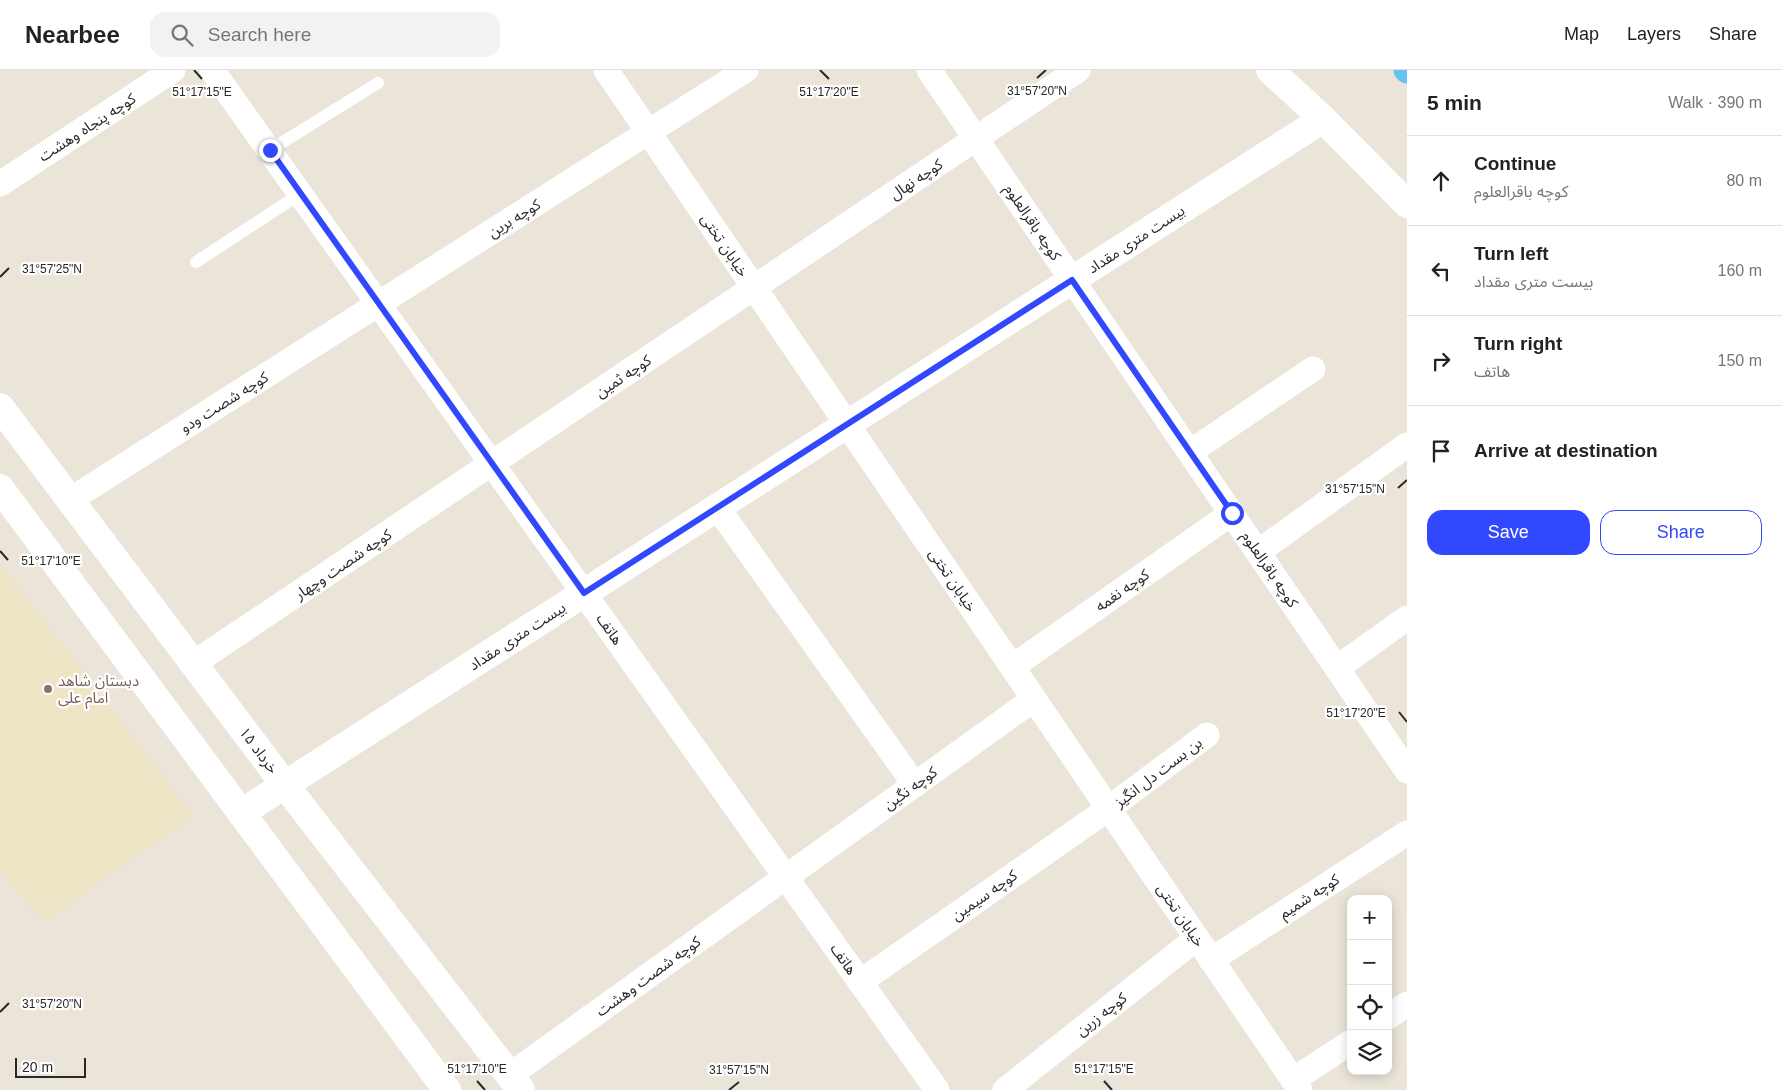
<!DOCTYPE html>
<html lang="en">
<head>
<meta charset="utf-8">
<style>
  body { margin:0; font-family:Arial,"Noto Sans Arabic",sans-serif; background:#f2f2f2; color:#222 }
  .controls { position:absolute; right:15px; bottom:15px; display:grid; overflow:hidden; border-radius:10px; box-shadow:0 2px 12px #0003 }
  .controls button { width:45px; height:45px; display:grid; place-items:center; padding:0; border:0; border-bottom:1px solid #e0e0e0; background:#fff; color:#222; font:25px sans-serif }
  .scale { position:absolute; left:15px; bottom:12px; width:71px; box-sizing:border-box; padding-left:5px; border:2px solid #282828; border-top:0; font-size:14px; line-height:18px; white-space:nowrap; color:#282828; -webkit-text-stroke:4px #fff; paint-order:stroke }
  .stop { position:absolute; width:15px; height:15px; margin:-11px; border:4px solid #3248ff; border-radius:50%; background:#fff }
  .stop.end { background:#3248ff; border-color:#fff; box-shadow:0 1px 5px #0008 }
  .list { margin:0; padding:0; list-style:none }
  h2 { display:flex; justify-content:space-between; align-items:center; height:65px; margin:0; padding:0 20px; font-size:21px }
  h2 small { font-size:16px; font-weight:400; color:#767676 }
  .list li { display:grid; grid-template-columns:32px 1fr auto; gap:15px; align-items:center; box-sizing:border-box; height:90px; padding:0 20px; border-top:1px solid #e0e0e0 }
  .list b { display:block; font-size:19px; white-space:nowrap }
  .list p { margin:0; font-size:16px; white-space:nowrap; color:#767676 }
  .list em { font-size:16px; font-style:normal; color:#767676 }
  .actions { display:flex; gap:10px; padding:15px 20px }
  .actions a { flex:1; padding:11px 0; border:1px solid #3248ff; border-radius:15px; text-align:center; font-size:18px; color:#3248ff }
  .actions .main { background:#3248ff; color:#fff }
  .icon { flex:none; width:28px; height:28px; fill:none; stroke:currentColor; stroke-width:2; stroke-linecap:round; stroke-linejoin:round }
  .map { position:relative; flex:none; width:1407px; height:1020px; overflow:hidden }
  header { display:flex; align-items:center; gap:30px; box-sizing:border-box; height:70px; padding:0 25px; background:#fff; border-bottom:1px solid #e0e0e0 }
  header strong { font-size:24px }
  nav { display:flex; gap:28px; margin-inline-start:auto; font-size:18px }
  .search { width:350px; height:45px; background:#f2f2f2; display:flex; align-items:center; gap:12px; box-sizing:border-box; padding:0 18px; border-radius:15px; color:#767676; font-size:19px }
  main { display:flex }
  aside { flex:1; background:#fff }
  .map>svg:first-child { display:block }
  .education { fill:#eee5c7 }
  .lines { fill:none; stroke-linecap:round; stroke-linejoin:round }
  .canal { stroke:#66c2f3; stroke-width:25 }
  .service { stroke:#fff; stroke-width:12 }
  .minor { stroke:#fff; stroke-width:25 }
  .tertiary { stroke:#fff; stroke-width:28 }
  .route { stroke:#3248ff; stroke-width:6 }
  .ticks { fill:none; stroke:#282828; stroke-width:2 }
  .education-dot { fill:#8d6e63; stroke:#fff; stroke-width:2 }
  .labels { text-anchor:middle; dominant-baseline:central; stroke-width:4.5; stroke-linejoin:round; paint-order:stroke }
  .street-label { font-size:15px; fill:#282828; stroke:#fff }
  .education-label { font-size:15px; fill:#785e54; stroke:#fff; text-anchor:start }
  .ticks-label { font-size:12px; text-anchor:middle; fill:#282828; stroke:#fff; stroke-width:4.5; stroke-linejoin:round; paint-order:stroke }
</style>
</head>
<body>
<header>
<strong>Nearbee</strong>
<div class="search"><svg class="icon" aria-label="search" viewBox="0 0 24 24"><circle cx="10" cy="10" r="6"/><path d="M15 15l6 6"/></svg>Search here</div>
<nav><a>Map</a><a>Layers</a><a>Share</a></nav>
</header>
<main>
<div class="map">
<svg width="1407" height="1020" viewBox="0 0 1407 1020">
  <rect width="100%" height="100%" fill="#ebe5d9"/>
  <polygon class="education" points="0,493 193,745 45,852 0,802"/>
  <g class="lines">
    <polyline class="canal" points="1406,0 1407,1"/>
    <g class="service">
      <polyline points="270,80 378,13"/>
      <polyline points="196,192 300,124"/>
    </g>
    <g class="minor">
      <polyline points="212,0 937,1020"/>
      <polyline points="606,0 1300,1020"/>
      <polyline points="929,0 1407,701"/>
      <polyline points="0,114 173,0"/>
      <polyline points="1190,382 1313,299"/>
      <polyline points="70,430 746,0"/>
      <polyline points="717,437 915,715"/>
      <polyline points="1258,482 1407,375"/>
      <polyline points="194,593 1078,0"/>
      <polyline points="1012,597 1232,443"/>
      <polyline points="1337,598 1407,548"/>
      <polyline points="1211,890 1407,763"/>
      <polyline points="860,912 1108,739 1207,665"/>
      <polyline points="1388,947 1407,934"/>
      <polyline points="510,1005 1034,629"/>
      <polyline points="1293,1010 1351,972"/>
      <polyline points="1005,1020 1197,868"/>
    </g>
    <g class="tertiary">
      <polyline points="1270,0 1323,49 1407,134"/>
      <polyline points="0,337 285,715 521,1020"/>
      <polyline points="0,418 447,1020"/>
      <polyline points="241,743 1323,49"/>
    </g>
  </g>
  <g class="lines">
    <polyline class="route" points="270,80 584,523 1072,210 1232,443"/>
  </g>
  <path class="ticks" d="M194 0 202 9M820 0 829 9M1037 8 1046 0M0 207 9 198M1398 418 1407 410M0 481 8 490M1399 642 1407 652M0 942 9 933M477 1011 485 1020M1104 1011 1112 1020M729 1020 739 1012"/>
  <circle class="education-dot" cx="48" cy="619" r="5"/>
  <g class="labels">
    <g class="street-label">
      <text transform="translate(87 57) rotate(-33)">کوچه پنجاه وهشت</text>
      <text transform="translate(916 109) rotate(-34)">کوچه نهال</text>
      <text transform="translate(514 148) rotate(-32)">کوچه برین</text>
      <text transform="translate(1033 152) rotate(56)">کوچه باقرالعلوم</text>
      <text transform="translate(1136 169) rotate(-33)">بیست متری مقداد</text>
      <text transform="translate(725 175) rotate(56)">خیابان تختی</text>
      <text transform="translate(623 306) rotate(-34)">کوچه ثمین</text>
      <text transform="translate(224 332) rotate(-32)">کوچه شصت ودو</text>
      <text transform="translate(343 494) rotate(-34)">کوچه شصت وچهار</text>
      <text transform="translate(1270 499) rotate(56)">کوچه باقرالعلوم</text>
      <text transform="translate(953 510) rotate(56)">خیابان تختی</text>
      <text transform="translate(1122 520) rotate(-35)">کوچه نغمه</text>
      <text transform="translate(610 559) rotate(55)">هاتف</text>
      <text transform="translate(517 566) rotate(-33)">بیست متری مقداد</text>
      <text transform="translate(259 680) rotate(53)">۱۵ خرداد</text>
      <text transform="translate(1158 702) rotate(-37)">بن بست دل انگیز</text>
      <text transform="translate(910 718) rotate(-36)">کوچه نگین</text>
      <text transform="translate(984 825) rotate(-35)">کوچه سیمین</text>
      <text transform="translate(1309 826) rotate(-33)">کوچه شمیم</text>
      <text transform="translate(1181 845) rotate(56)">خیابان تختی</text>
      <text transform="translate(844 889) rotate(55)">هاتف</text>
      <text transform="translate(648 906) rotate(-36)">کوچه شصت وهشت</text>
      <text transform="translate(1101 944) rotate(-38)">کوچه زرین</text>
    </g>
    <g class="education-label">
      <text x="58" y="610">دبستان شاهد<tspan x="58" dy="17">امام علی</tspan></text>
    </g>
  </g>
  <g class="ticks-label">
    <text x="1037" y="25">31°57'20"N</text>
    <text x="202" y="26">51°17'15"E</text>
    <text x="829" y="26">51°17'20"E</text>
    <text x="52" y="203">31°57'25"N</text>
    <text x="1355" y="423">31°57'15"N</text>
    <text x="51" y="495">51°17'10"E</text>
    <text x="1356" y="647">51°17'20"E</text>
    <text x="52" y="938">31°57'20"N</text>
    <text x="477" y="1003">51°17'10"E</text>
    <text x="1104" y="1003">51°17'15"E</text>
    <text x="739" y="1004">31°57'15"N</text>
  </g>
</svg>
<div class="controls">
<button>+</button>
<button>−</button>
<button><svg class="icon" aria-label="locate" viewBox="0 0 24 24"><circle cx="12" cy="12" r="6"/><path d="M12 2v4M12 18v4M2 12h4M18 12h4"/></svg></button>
<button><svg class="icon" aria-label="layers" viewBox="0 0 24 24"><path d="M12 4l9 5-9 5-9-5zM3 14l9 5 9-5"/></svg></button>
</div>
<div class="scale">20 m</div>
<div class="stop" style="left:1232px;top:443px"></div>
<div class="stop end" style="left:270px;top:80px"></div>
</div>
<aside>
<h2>5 min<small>Walk · 390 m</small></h2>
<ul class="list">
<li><svg class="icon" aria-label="ahead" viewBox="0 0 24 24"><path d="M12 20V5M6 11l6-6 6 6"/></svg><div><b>Continue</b><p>کوچه باقرالعلوم</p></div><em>80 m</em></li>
<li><svg class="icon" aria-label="left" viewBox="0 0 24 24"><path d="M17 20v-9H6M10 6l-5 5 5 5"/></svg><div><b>Turn left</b><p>بیست متری مقداد</p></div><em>160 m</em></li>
<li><svg class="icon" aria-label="right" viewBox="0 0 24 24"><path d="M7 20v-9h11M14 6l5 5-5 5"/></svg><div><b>Turn right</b><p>هاتف</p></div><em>150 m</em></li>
<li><svg class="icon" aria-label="arrive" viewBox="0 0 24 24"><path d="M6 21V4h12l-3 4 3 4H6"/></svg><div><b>Arrive at destination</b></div></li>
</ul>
<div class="actions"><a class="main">Save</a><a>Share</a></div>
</aside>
</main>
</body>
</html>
